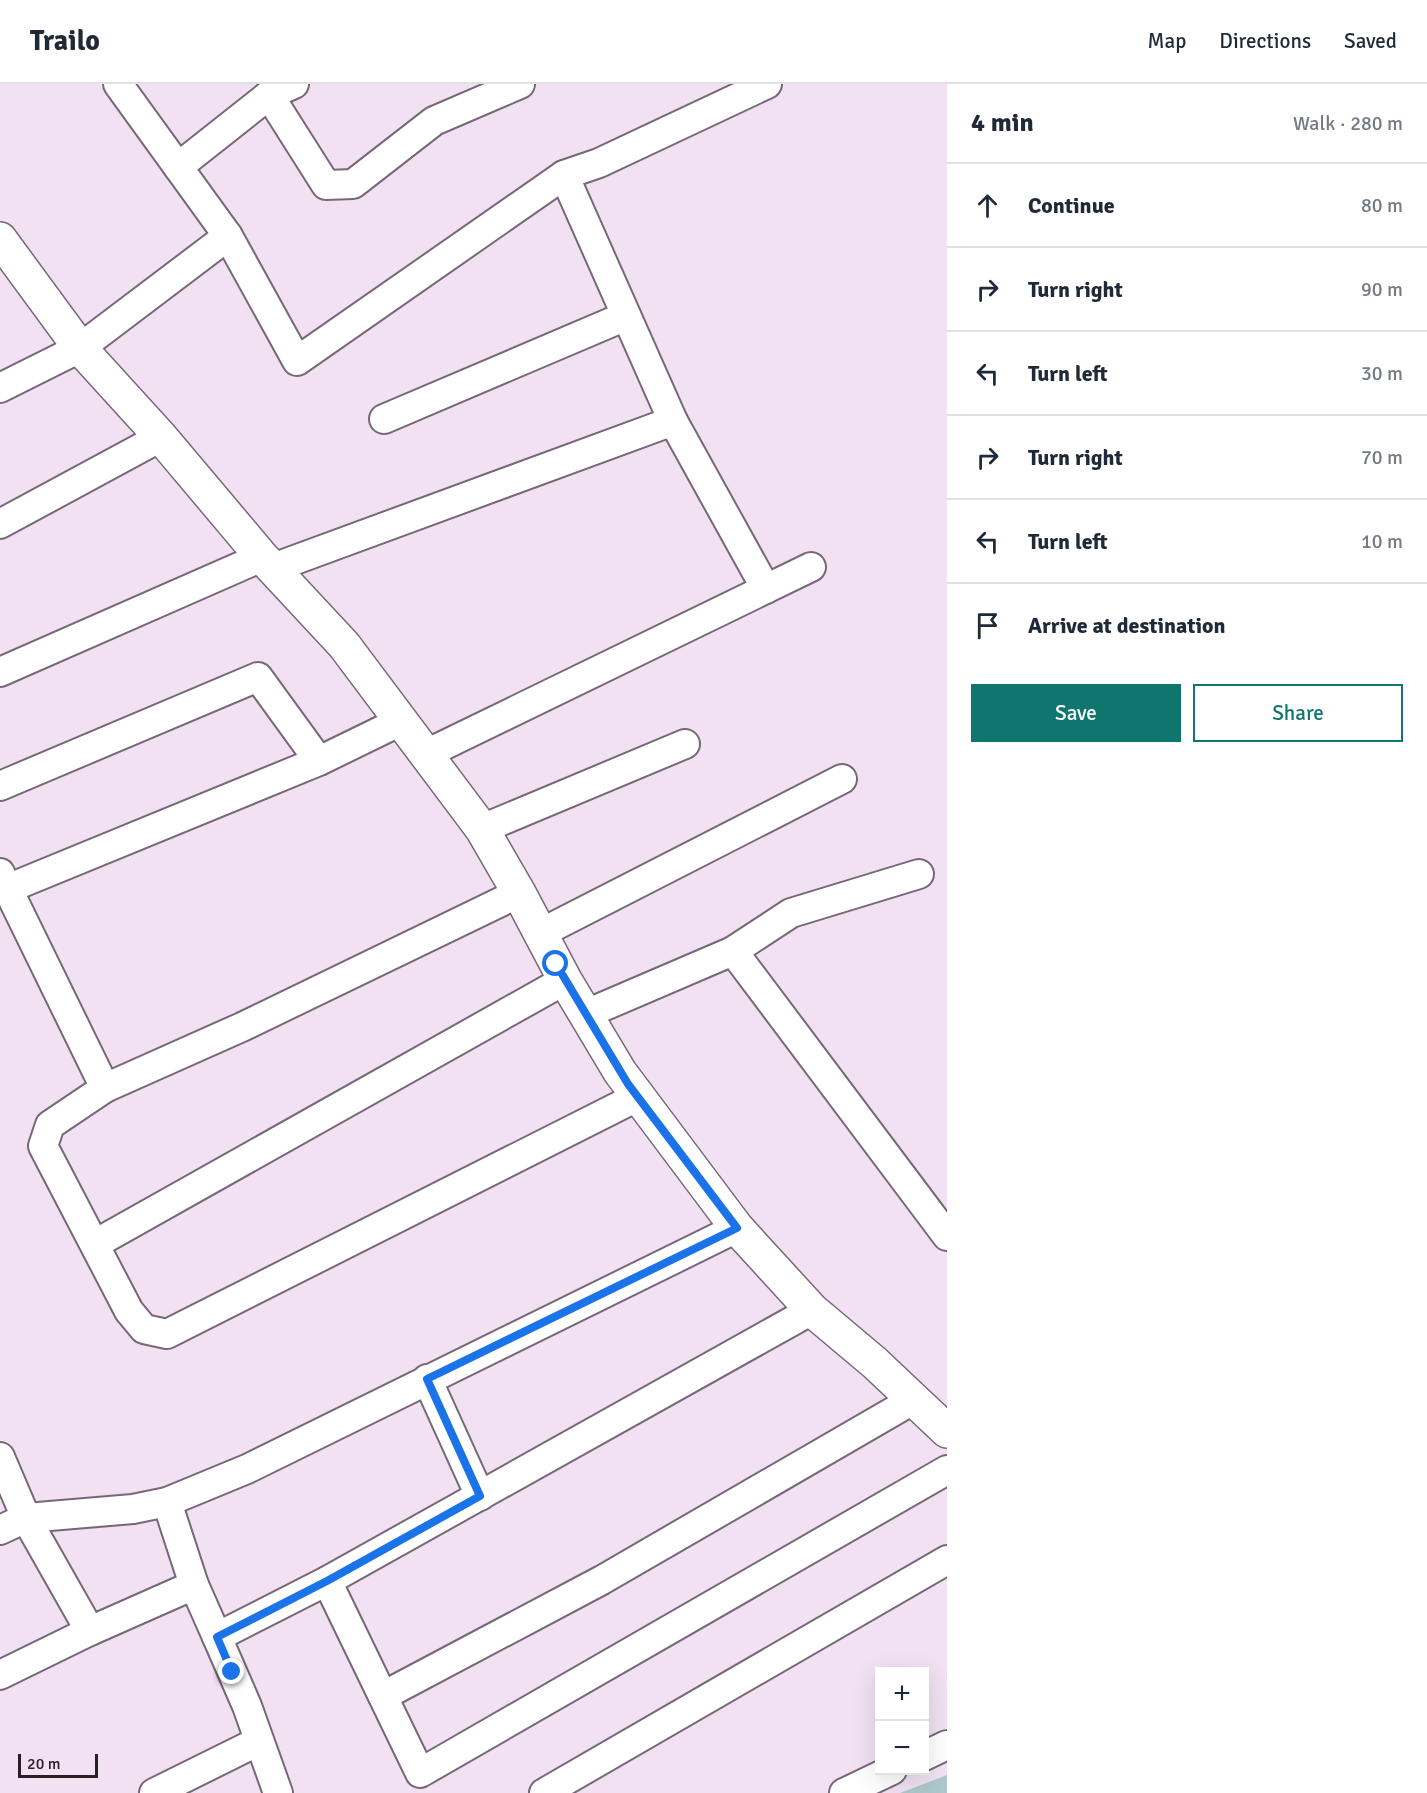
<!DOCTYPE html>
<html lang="en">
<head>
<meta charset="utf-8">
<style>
  body { margin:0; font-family:Signika,sans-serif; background:#f6f6f7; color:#1f2937 }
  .controls { position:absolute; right:18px; bottom:18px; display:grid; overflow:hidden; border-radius:0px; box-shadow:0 6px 24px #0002 }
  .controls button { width:54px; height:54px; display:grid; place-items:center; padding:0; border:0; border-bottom:2px solid #e0e1e3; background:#fff; color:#1f2937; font:30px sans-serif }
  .scale { position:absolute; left:18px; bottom:15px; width:80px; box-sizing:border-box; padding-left:6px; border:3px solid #262026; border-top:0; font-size:16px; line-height:21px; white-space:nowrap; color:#262026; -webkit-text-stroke:4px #f1e1f2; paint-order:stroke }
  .stop { position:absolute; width:18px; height:18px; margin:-14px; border:4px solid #1a73e8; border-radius:50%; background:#fff }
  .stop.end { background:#1a73e8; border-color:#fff; box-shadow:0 2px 6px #0008 }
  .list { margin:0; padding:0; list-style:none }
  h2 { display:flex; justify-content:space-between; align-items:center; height:78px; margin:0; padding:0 24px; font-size:26px }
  h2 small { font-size:20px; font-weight:400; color:#747a83 }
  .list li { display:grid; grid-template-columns:39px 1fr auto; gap:18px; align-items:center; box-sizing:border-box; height:84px; padding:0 24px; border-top:2px solid #e0e1e3 }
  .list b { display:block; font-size:22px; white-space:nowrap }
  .list em { font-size:20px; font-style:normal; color:#747a83 }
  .actions { display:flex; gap:12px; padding:18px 24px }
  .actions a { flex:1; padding:14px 0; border:2px solid #0f766e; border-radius:0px; text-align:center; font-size:21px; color:#0f766e }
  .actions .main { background:#0f766e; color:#fff }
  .icon { flex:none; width:33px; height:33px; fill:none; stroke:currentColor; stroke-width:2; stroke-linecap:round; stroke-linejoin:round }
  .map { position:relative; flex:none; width:947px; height:1709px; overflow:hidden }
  header { display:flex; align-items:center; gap:36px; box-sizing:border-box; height:84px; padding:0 30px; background:#fff; border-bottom:2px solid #e0e1e3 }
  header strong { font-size:28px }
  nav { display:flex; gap:33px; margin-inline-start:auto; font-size:21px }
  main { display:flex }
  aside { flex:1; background:#fff }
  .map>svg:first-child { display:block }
  .building { fill:#adc8ca }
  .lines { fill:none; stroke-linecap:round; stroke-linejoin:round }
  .minor-casing { stroke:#776877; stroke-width:32 }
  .tertiary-casing { stroke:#776877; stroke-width:36 }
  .minor { stroke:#fff; stroke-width:28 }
  .tertiary { stroke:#fff; stroke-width:33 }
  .route { stroke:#1a73e8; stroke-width:8 }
</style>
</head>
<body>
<header>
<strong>Trailo</strong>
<nav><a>Map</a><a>Directions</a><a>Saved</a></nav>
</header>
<main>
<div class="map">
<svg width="947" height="1709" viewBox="0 0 947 1709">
  <rect width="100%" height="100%" fill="#f1e1f2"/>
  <polygon class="building" points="947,1691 947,1709 900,1709"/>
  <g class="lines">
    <defs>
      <g id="minor">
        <polyline points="269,11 294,0"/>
        <polyline points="178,83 269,11 326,101 353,100 434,37 520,0"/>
        <polyline points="564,91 599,79 767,0"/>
        <polyline points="228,152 297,277 564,91 673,337 273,484"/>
        <polyline points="0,304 80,264 228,152 118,0"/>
        <polyline points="384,335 626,232"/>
        <polyline points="673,337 766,505"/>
        <polyline points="0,440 161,353"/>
        <polyline points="0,588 262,473"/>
        <polyline points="426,670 811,483"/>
        <polyline points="0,702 258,593 319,677"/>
        <polyline points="482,745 685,660"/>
        <polyline points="0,789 105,1004"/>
        <polyline points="7,805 319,677 401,637"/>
        <polyline points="519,809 242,943 105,1004 50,1041 43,1062 129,1227 144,1245 167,1250 637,1013"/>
        <polyline points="539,850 842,695"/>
        <polyline points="733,867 791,829 919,790"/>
        <polyline points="586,930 733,867 947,1152"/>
        <polyline points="95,1160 565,896"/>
        <polyline points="427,1295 480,1412"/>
        <polyline points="0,1373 26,1434 90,1547 194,1501 217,1553"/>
        <polyline points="167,1418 194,1501"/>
        <polyline points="0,1446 26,1434 133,1425 167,1418 247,1385 737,1144"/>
        <polyline points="327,1497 420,1689 947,1386"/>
        <polyline points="0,1591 90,1547"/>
        <polyline points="383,1612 602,1496 913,1316"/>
        <polyline points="924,1672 947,1661"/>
        <polyline points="154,1709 259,1657"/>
        <polyline points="278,1709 247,1622 217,1553 327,1497 812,1226"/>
        <polyline points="544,1709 947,1476"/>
        <polyline points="844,1709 892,1686"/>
      </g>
      <polyline id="tertiary" points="0,155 80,264 161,353 262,473 344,561 482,745 519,809 565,896 620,988 737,1144 812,1226 875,1279 947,1347"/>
    </defs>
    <use href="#minor" class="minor-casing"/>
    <use href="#tertiary" class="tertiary-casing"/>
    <use href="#minor" class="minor"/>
    <use href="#tertiary" class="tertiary"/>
  </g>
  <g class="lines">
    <polyline class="route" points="232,1588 217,1553 327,1497 480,1412 427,1295 737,1144 628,1000 556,880"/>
  </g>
</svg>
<div class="controls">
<button>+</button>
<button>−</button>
</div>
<div class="scale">20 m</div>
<div class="stop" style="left:556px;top:880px"></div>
<div class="stop end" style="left:232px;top:1588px"></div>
</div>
<aside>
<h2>4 min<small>Walk · 280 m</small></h2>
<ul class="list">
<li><svg class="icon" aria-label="ahead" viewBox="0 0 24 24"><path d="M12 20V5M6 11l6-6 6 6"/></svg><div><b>Continue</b></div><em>80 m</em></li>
<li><svg class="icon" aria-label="right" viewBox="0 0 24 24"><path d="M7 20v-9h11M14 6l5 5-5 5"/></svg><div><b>Turn right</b></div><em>90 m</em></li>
<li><svg class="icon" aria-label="left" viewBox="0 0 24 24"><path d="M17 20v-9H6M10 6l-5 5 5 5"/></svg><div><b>Turn left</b></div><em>30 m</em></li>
<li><svg class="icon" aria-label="right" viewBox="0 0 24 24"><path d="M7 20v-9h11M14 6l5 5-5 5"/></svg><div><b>Turn right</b></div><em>70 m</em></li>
<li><svg class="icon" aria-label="left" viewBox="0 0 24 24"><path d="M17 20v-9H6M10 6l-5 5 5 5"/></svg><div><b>Turn left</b></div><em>10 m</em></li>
<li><svg class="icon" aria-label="arrive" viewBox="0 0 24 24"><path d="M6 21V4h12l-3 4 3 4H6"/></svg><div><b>Arrive at destination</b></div></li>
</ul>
<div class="actions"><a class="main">Save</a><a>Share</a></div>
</aside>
</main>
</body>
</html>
